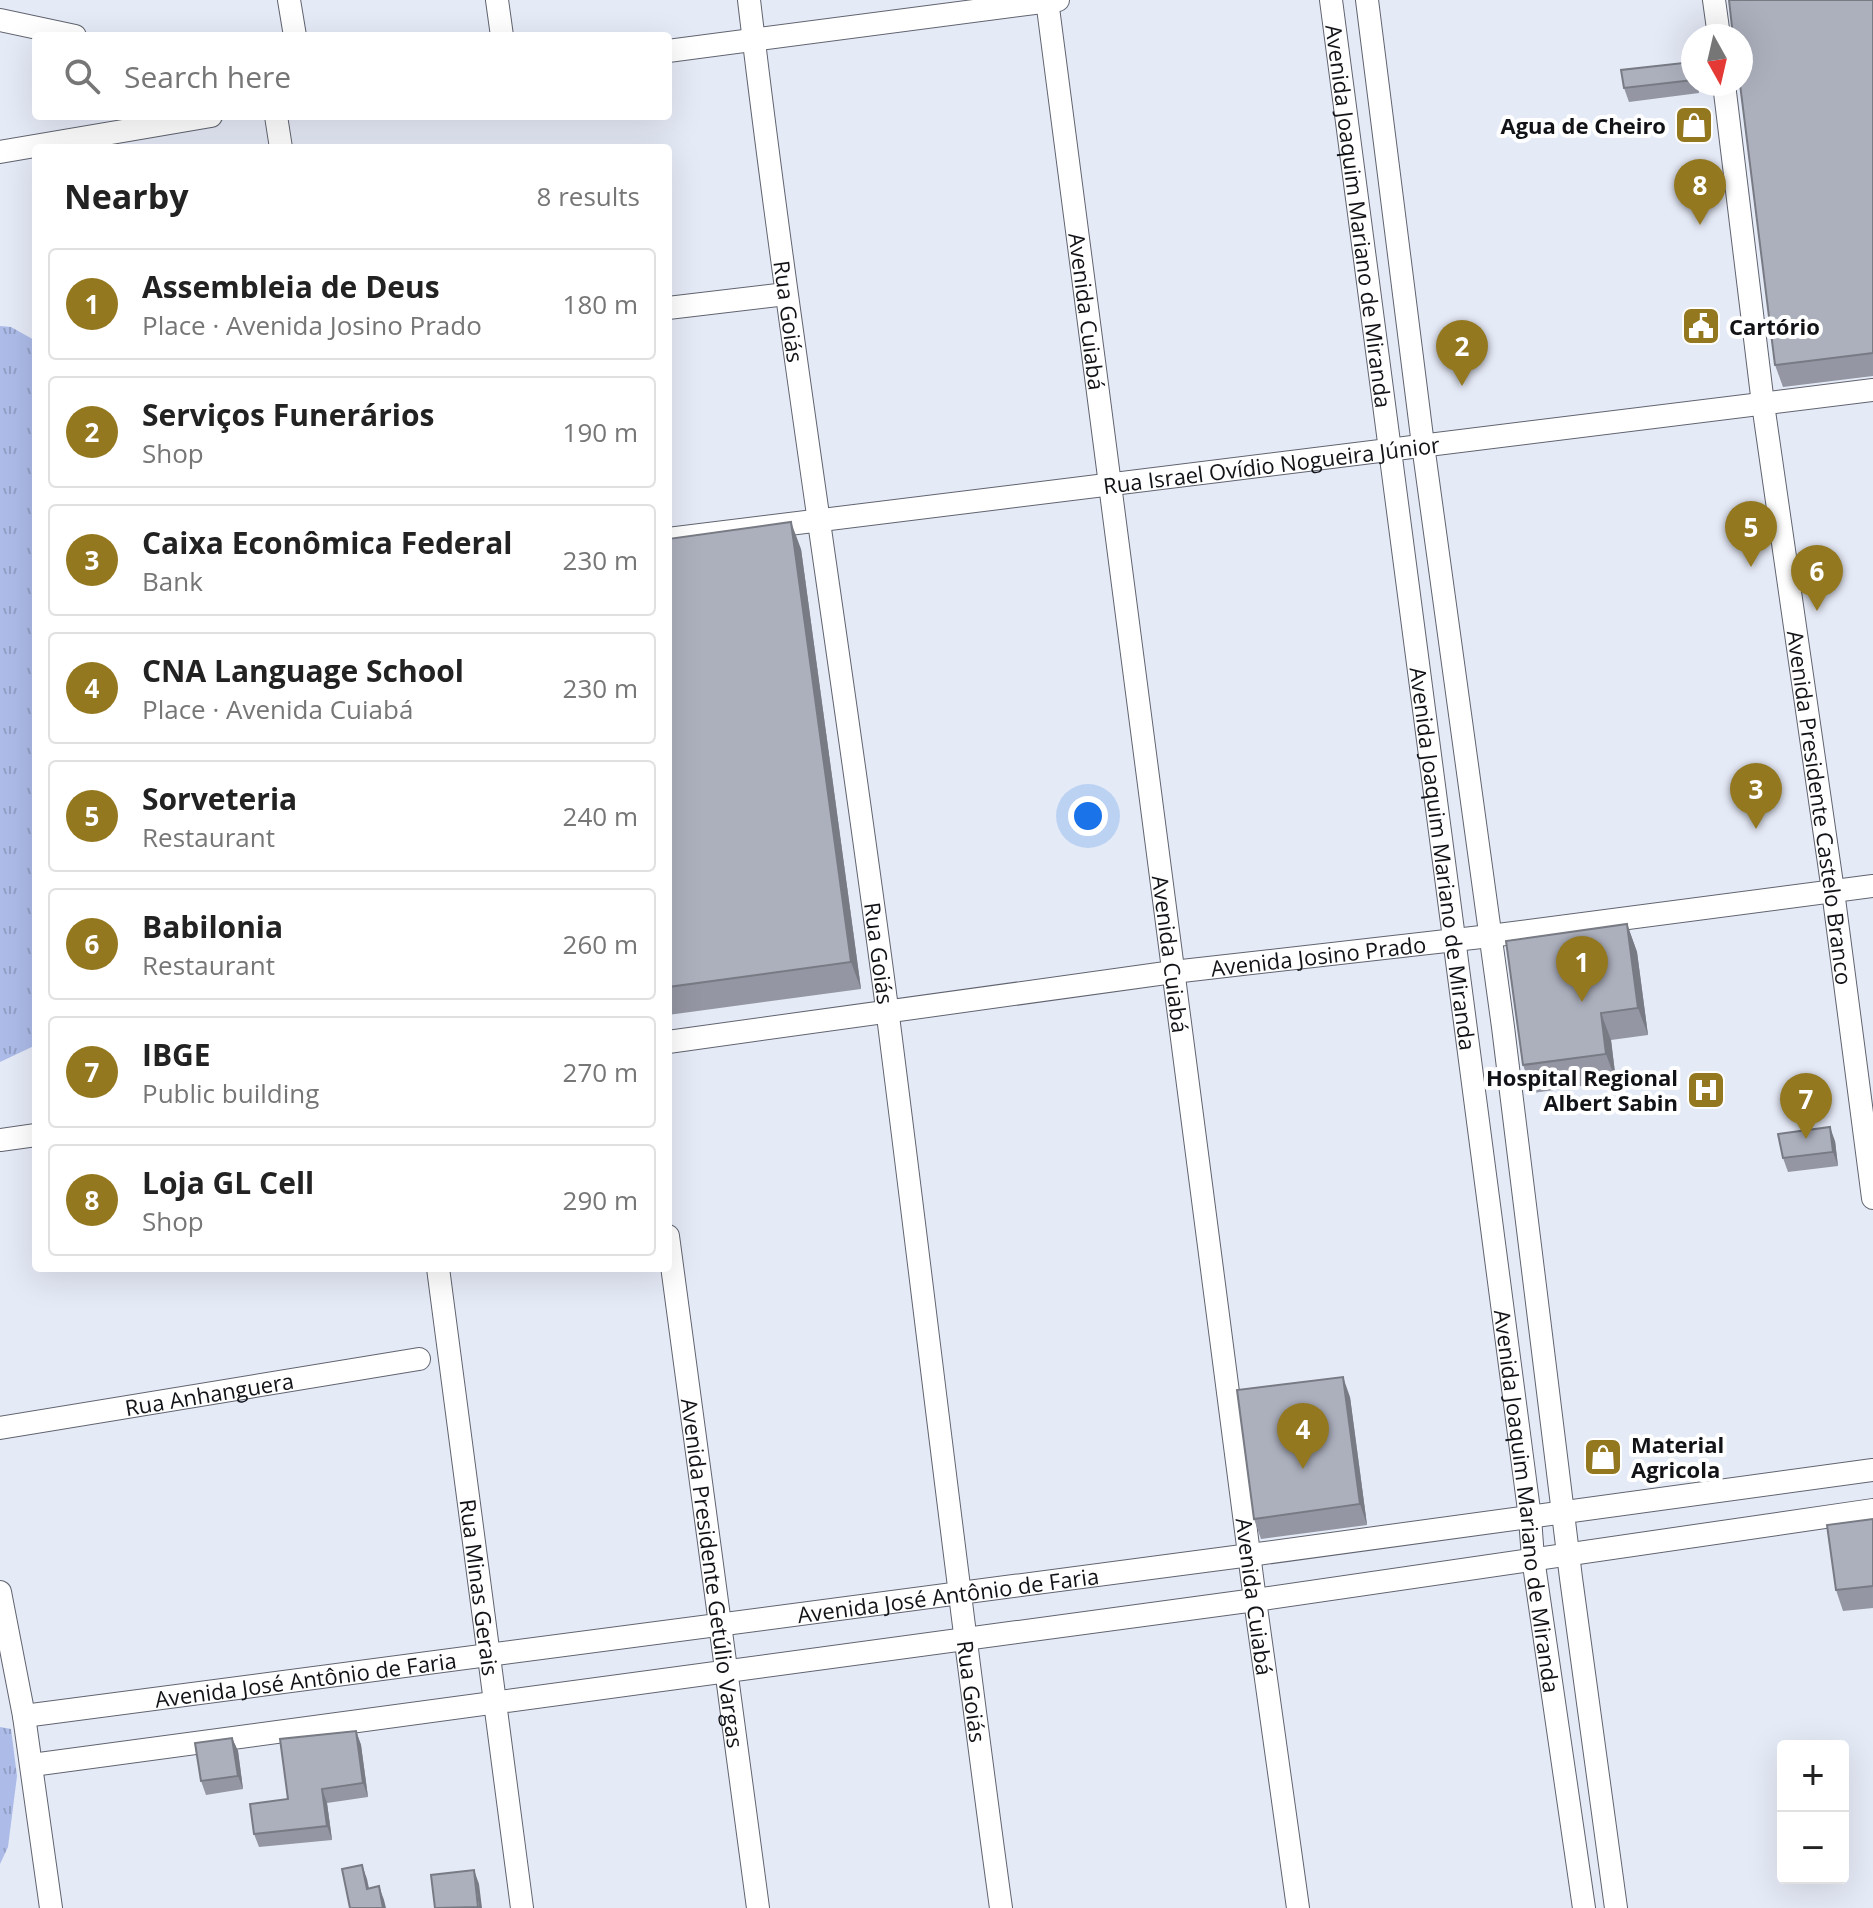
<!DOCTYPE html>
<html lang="en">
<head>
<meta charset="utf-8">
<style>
  body { margin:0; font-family:"Open Sans",sans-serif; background:#f2f2f2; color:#222 }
  .controls { position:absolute; right:24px; bottom:24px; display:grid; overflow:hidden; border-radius:8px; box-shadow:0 8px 32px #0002 }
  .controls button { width:72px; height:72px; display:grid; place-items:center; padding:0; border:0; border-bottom:2px solid #e0e0e0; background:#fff; color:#222; font:40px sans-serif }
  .compass { position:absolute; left:1681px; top:24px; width:72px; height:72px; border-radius:50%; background:#fff; box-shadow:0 8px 32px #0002; rotate:172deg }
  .you { position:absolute; left:1088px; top:816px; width:28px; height:28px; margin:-20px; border:6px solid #fff; border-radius:50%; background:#1a73e8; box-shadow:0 0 0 12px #1a73e833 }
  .badge { display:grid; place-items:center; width:52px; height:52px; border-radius:50%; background:#93781f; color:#fff; font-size:26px; font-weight:700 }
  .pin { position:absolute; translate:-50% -66px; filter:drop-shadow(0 2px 4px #0008) }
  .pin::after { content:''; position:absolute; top:42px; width:28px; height:24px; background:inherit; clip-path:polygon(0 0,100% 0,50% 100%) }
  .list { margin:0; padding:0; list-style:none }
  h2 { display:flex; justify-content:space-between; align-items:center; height:104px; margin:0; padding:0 32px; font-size:34px }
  h2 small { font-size:26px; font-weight:400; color:#767676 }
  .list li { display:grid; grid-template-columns:52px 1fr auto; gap:24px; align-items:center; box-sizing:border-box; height:112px; margin:0 16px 16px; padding:0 16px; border:2px solid #e0e0e0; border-radius:8px }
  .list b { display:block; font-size:30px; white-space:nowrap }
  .list p { margin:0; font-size:26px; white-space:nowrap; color:#767676 }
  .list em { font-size:26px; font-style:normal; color:#767676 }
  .icon { flex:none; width:44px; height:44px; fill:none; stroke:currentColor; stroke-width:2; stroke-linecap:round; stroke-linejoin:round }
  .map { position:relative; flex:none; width:1873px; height:1908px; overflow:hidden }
  .search { position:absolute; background:#fff; box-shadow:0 8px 32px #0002; left:32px; top:32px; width:640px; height:88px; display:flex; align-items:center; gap:20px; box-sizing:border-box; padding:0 28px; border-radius:8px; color:#767676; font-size:30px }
  .panel { position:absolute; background:#fff; box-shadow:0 8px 32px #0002; left:32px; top:144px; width:640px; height:1128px; border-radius:8px }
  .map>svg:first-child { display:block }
  .grass { fill:url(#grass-tufts) }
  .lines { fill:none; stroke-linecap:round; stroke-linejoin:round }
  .minor-casing { stroke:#60646f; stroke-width:24 }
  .minor { stroke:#fff; stroke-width:22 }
  .wall { fill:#9497a3 }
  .shaded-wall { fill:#787b84 }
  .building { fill:#acb0bd; stroke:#787b84; stroke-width:2 }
  .labels { text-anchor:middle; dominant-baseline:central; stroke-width:8; stroke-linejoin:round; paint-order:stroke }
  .poi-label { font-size:22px; font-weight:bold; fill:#111317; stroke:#fff; text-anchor:end }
  .street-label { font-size:22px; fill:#111317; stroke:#fff }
</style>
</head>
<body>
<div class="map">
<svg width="1873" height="1908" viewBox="0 0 1873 1908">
  <defs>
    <pattern id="grass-tufts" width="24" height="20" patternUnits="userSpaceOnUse" patternTransform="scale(2)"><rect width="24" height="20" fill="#acbbe8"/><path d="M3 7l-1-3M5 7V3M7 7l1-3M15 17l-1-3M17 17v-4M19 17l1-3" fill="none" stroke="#93a0c6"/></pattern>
  </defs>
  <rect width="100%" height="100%" fill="#e5eaf7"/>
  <g class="grass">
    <polygon points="0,326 11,327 36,341 36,1045 0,1062"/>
    <polygon points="0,1727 11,1729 17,1776 8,1847 0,1864"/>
  </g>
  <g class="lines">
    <defs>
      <g id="minor">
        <polyline points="289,0 295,36"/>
        <polyline points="497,0 502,36"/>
        <path id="s1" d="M749 0C789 339 844 677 888 1016 926 1313 960 1611 1001 1908"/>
        <path id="s2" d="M1047 0 1255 1600 1298 1908"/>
        <path id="s3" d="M1331 0 1530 1518 1533 1558 1584 1908"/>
        <polyline points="1367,0 1423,445 1503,1027 1571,1578 1616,1908"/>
        <polyline points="1714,0 1719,36"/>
        <polyline points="0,20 75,36"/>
        <polyline points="668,51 1058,0"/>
        <path id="s4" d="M1724 84 1763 404 1833 891 1873 1198"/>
        <polyline points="276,116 281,148"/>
        <polyline points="0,152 211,116"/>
        <polyline points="668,308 786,294"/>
        <path id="s5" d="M668 539 1873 390"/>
        <path id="s6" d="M668 1042 1173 972 1490 936 1873 886"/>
        <polyline points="0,1140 36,1135"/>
        <path id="s7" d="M668 1236 758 1908"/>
        <path id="s8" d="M438 1268 522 1908"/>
        <path id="s9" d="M0 1428 419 1359"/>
        <polyline points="0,1592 24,1716 51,1908"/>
        <path id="s10" d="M24 1716 1250 1555 1873 1470"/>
        <polyline points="32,1765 1255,1600 1873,1510"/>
      </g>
    </defs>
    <use href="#minor" class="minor-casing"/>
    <use href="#minor" class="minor"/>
  </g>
  <g class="wall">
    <polygon points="1873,0 1873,376 1783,387 1775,365"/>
    <polygon points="1693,66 1693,84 1698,84 1699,93 1629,102 1624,88"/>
    <polygon points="668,539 801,549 861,989 668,1015"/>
    <polygon points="1627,924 1637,952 1648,1035 1611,1040 1616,1081 1533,1093 1523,1065"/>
    <polygon points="1835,1141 1838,1166 1788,1172 1783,1158"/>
    <polygon points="1350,1397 1367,1525 1261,1539 1254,1519"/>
    <polygon points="1873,1519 1873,1608 1843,1611 1836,1590"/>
    <polygon points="356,1731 361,1745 368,1797 327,1803 332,1840 259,1847 254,1834"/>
    <polygon points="232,1738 238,1751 243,1789 206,1795 201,1781"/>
  </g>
  <g class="shaded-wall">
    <polygon points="791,522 801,549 861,989 851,962"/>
    <polygon points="1627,924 1637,952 1648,1035 1638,1008"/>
    <polygon points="1601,1013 1611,1040 1616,1081 1606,1054"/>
    <polygon points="1830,1127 1835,1141 1838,1166 1833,1152"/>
    <polygon points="1343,1377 1350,1397 1367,1525 1360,1504"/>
    <polygon points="356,1731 361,1745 368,1797 363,1783"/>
    <polygon points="232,1738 238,1751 243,1789 238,1776"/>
    <polygon points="322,1789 327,1803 332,1840 327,1826"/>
    <polygon points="362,1865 367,1879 372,1902 367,1889"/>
    <polygon points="474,1870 479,1884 482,1908 479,1908"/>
    <polygon points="379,1886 384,1900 386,1908 383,1908"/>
  </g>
  <g class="building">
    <polygon points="1729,0 1873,0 1873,353 1775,365 1740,84 1741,84 1741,36 1733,36"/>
    <polygon points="1692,62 1693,80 1624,88 1621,70"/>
    <polygon points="791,522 851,962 668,987 668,539"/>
    <polygon points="1627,924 1638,1008 1601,1013 1606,1054 1523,1065 1506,941"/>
    <polygon points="1830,1127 1833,1152 1783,1158 1778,1134"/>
    <polygon points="1343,1377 1360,1504 1254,1519 1237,1390"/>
    <polygon points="1873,1519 1873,1586 1836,1590 1827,1525"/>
    <polygon points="356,1731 363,1783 322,1789 327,1826 254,1834 250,1804 288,1799 280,1739"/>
    <polygon points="232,1738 238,1776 201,1781 195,1743"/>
    <polygon points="362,1865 367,1889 379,1886 383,1908 350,1908 342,1869"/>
    <polygon points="474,1870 478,1907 435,1908 431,1875"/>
  </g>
  <defs>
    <symbol id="shop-square" viewBox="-11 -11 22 22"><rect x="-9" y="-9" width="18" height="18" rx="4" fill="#93781f" stroke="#fff"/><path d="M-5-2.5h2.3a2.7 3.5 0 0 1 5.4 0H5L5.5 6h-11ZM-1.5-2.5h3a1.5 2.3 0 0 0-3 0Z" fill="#fff"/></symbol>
    <symbol id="civic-square" viewBox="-11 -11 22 22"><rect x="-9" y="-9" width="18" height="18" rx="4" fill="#93781f" stroke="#fff"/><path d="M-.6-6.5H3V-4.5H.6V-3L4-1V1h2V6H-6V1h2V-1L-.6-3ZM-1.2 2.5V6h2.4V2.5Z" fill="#fff"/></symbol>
    <symbol id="hospital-square" viewBox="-11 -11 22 22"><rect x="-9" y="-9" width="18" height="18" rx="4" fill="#93781f" stroke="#fff"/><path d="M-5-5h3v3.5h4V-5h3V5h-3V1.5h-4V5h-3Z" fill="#fff"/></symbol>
  </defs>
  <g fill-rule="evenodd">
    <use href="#shop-square" x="1672" y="103" width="44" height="44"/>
    <use href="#civic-square" x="1679" y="304" width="44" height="44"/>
    <use href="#hospital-square" x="1684" y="1068" width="44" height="44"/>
    <use href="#shop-square" x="1581" y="1435" width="44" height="44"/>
  </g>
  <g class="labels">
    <g class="poi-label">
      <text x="1666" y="125">Agua de Cheiro</text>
      <text x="1729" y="326" text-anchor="start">Cartório</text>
      <text x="1678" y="1077">Hospital Regional<tspan x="1678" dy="25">Albert Sabin</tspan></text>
      <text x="1631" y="1444" text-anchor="start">Material<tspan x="1631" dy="25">Agricola</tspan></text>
    </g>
    <g class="street-label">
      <text stroke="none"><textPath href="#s3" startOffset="218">Avenida Joaquim Mariano de Miranda</textPath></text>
      <text stroke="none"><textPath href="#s1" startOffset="314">Rua Goiás</textPath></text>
      <text stroke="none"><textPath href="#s2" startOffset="314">Avenida Cuiabá</textPath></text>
      <text stroke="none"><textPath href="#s5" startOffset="608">Rua Israel Ovídio Nogueira Júnior</textPath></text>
      <text stroke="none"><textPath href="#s4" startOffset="730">Avenida Presidente Castelo Branco</textPath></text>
      <text stroke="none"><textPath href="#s3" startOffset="866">Avenida Joaquim Mariano de Miranda</textPath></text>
      <text stroke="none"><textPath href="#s1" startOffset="962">Rua Goiás</textPath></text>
      <text stroke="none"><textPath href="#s2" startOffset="962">Avenida Cuiabá</textPath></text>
      <text stroke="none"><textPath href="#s6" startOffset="656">Avenida Josino Prado</textPath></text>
      <text stroke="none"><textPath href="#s9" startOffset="212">Rua Anhanguera</textPath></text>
      <text stroke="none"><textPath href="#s3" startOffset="1514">Avenida Joaquim Mariano de Miranda</textPath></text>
      <text stroke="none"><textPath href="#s7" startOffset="340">Avenida Presidente Getúlio Vargas</textPath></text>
      <text stroke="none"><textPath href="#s8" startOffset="322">Rua Minas Gerais</textPath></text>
      <text stroke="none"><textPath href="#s10" startOffset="932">Avenida José Antônio de Faria</textPath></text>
      <text stroke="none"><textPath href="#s2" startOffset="1610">Avenida Cuiabá</textPath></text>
      <text stroke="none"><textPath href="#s10" startOffset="284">Avenida José Antônio de Faria</textPath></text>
      <text stroke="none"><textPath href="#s1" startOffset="1706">Rua Goiás</textPath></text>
    </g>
  </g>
</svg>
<div class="controls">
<button>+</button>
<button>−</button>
</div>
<svg class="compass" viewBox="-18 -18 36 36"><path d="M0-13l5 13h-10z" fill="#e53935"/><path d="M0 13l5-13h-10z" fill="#767676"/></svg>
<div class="you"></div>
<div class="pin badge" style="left:1582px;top:1002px">1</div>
<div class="pin badge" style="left:1462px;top:386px">2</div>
<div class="pin badge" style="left:1756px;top:829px">3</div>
<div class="pin badge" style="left:1303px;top:1469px">4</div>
<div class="pin badge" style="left:1751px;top:567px">5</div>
<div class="pin badge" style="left:1817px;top:611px">6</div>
<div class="pin badge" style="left:1806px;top:1139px">7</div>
<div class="pin badge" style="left:1700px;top:225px">8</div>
<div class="search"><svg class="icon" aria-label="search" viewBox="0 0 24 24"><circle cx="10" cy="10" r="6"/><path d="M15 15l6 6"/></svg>Search here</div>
<section class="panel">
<h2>Nearby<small>8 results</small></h2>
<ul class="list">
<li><span class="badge">1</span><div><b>Assembleia de Deus</b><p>Place · Avenida Josino Prado</p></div><em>180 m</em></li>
<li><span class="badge">2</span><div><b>Serviços Funerários</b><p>Shop</p></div><em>190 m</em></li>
<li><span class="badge">3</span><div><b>Caixa Econômica Federal</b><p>Bank</p></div><em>230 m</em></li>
<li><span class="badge">4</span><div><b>CNA Language School</b><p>Place · Avenida Cuiabá</p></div><em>230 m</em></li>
<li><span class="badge">5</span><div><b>Sorveteria</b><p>Restaurant</p></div><em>240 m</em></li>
<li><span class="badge">6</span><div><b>Babilonia</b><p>Restaurant</p></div><em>260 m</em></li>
<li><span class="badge">7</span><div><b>IBGE</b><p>Public building</p></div><em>270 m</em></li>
<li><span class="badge">8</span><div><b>Loja GL Cell</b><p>Shop</p></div><em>290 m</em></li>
</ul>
</section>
</div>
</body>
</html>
